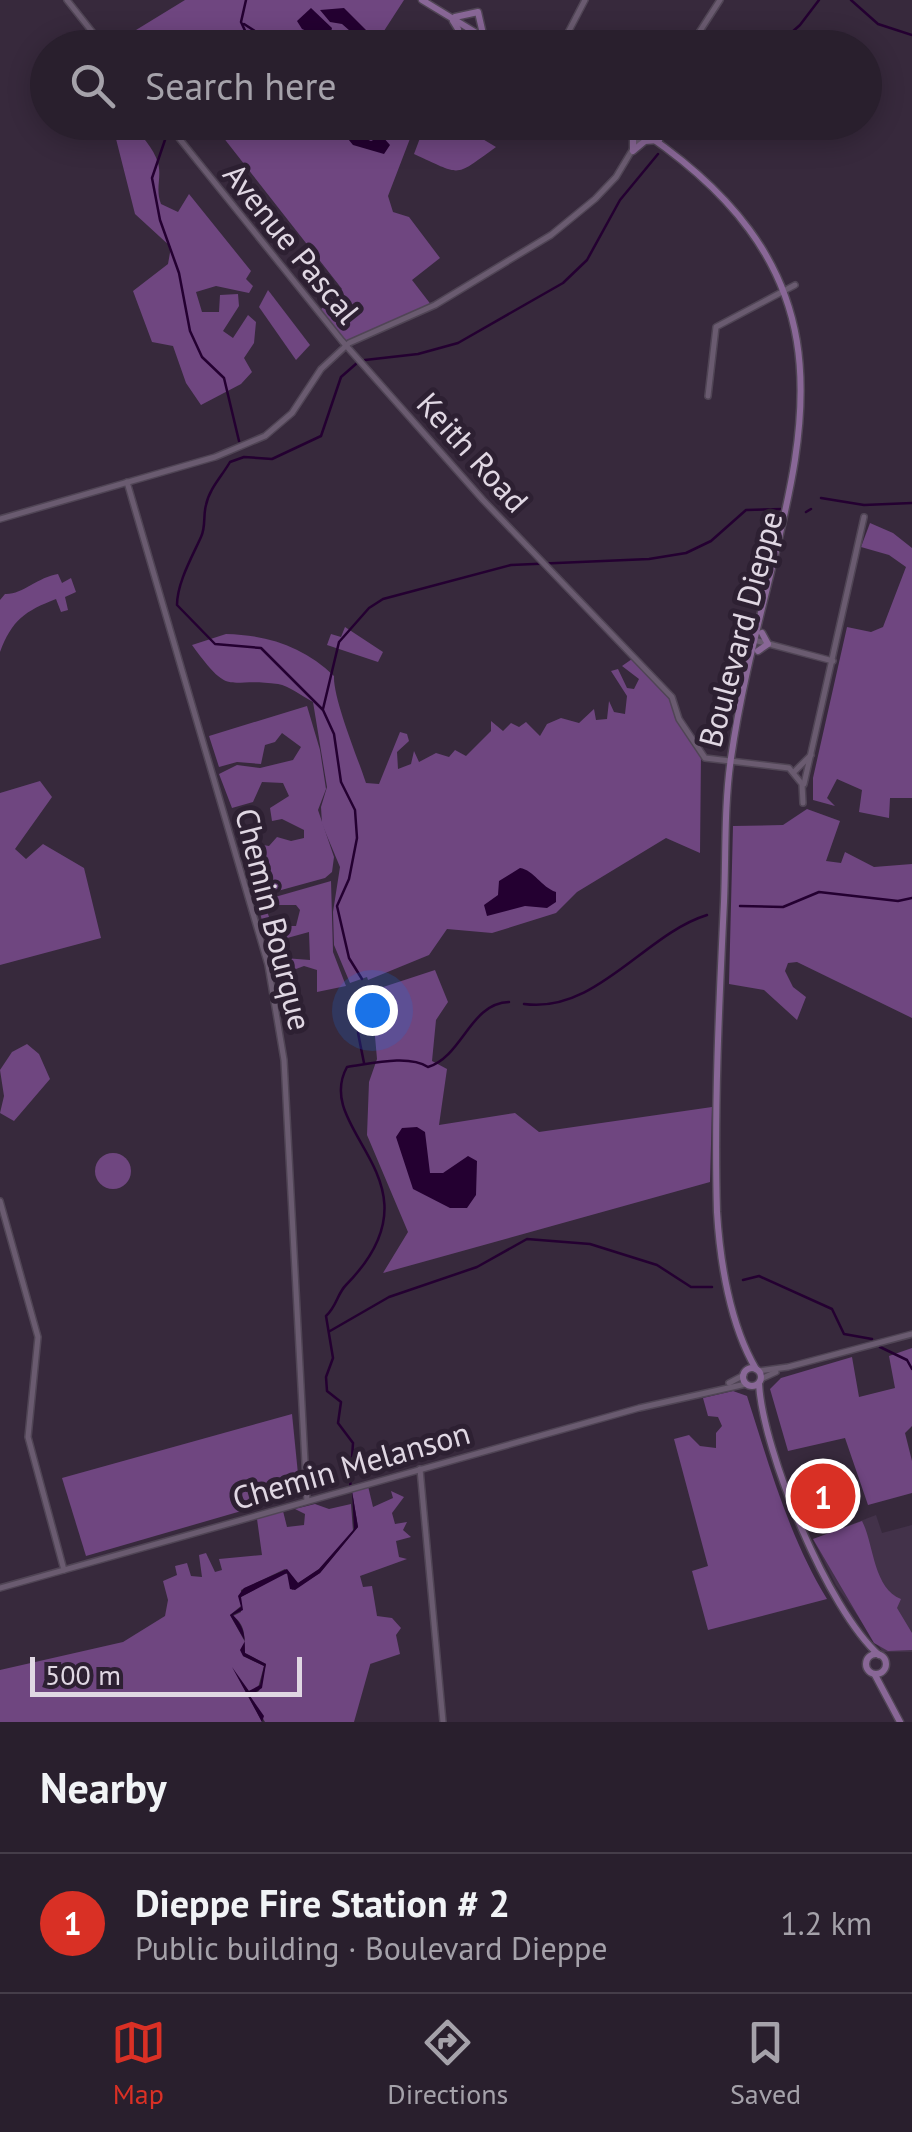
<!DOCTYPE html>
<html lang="en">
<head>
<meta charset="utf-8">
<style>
  body { margin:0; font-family:"PT Sans",sans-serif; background:#312735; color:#f1f3f6 }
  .scale { position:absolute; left:30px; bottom:25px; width:272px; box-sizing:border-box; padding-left:10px; border:5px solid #e0d7e3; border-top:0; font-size:28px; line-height:35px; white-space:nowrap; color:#e0d7e3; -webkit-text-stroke:8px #2d2032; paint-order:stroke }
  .you { position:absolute; left:372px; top:1010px; width:35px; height:35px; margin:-25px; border:8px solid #fff; border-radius:50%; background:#1a73e8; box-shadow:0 0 0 15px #1a73e833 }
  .badge { display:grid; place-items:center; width:65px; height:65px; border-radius:50%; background:#d93025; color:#fff; font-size:32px; font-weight:700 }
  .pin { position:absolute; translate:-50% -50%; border:5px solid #fff; box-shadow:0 2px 10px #0006 }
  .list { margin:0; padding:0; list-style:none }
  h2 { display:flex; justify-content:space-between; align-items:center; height:130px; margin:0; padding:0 40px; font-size:42px }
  h2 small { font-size:32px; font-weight:400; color:#a5a2aa }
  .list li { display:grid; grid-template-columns:65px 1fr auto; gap:30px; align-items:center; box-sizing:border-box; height:140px; padding:0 40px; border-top:2px solid #453d49 }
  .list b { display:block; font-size:38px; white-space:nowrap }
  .list p { margin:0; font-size:32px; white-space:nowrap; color:#a5a2aa }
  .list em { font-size:32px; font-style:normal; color:#a5a2aa }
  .icon { flex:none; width:55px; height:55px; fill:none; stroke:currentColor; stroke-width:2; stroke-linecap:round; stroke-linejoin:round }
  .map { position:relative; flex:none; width:912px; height:1722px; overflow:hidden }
  .search { position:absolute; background:#291f2d; box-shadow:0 5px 25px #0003; left:30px; right:30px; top:30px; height:110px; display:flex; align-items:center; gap:25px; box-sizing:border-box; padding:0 35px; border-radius:55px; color:#a5a2aa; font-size:38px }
  .sheet { height:270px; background:#291f2d }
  nav { display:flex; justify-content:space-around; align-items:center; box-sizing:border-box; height:140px; border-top:2px solid #453d49; background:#291f2d; font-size:28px; color:#a5a2aa }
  nav a { display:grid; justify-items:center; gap:5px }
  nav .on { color:#d93025 }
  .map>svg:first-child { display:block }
  .built { fill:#43324a }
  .green { fill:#6f4680 }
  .water { fill:#240031 }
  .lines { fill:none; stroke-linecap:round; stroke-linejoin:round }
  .stream { stroke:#240031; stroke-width:2.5 }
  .tertiary-casing { stroke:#504555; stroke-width:8 }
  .secondary-casing { stroke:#504555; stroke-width:9 }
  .tertiary { stroke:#6a5b70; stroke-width:5 }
  .secondary { stroke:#896797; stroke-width:6 }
  .labels { text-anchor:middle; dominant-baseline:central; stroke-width:10; stroke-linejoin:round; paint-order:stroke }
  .street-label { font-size:32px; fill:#e0d7e3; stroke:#2d2032 }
</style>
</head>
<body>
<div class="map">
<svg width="912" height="1722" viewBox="0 0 912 1722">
  <rect width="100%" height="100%" fill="#37293c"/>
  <polygon class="built" points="876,1515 882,1533 912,1525 912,1652 883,1652 836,1585 813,1539"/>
  <g class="green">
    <polygon points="185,0 404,0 382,34 393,47 150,47 136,30"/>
    <path d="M426 122 456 123 496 147C453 178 463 176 414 154Z"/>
    <path d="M112 123H130C140 134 154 148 158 163 162 177 155 189 161 204L178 212 189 194 251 271 246 279 253 286 249 293 216 286 196 292 202 312H219L220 295 238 294 239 306 223 331 233 338 248 315 256 322 254 343 244 358 252 372 241 384 201 405 186 383 173 346 152 342 133 291 168 264 171 247 135 214Z"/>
    <polygon points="212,123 416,123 388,196 393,212 409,217 440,258 412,280 432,306 346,345 318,312 342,289"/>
    <polygon points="268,290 310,345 296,360 259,307"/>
    <polygon points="870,523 893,533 912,548 912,798 890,798 889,818 859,812 862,790 837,779 827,798 835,806 813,800 813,778 847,627 871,632 883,627 906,567 889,555 861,547"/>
    <path d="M58 574 62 583 71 578 76 592 65 597 68 610 61 612 56 599C25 611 12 620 0 652V600L5 594C22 595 38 577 58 574Z"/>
    <polygon points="345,627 383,652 378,662 327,645 331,634 341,637"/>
    <path d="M226 634C268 635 304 647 334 676 333 698 357 756 366 783L379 784 400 732 407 734 409 741 397 752 398 769 411 764 414 751 419 762 436 753 449 757 455 750 466 756 491 731V721L503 731 511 723 519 727 526 722 540 736 547 724 561 718 579 723 594 709 596 720 607 719 609 701 614 712 625 714 627 696 611 671 618 669 627 688 634 689 639 679 622 666 632 659 672 702 675 718 701 753 700 853 666 838 577 892 556 913 492 933 447 929 429 955 368 980 367 977 350 983 334 945 333 912 340 867 322 824 321 807 327 787 313 702C302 696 289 686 278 684 225 676 232 700 192 645Z"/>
    <polygon points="307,706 320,750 326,789 318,810 334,857 332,872 325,878 263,895 252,889 239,841 269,846 277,837 291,841 304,838 304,830 282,819 272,821 270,808 289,796 283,783 262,782 253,802 232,808 219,774 237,765 260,768 293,760 301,747 282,733 275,742 265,745 261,764 237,762 219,767 209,736"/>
    <polygon points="40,781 52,797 15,849 26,859 43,844 84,868 101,938 0,965 0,793"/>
    <polygon points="807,809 840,821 826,861 841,863 845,852 874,867 912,864 912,1018 797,962 788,963 785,971 793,987 806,997 797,1020 764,990 729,984 733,826 783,825"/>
    <polygon points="331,881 333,952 346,986 317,992 317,970 304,966 288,972 295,992 284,997 279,991 273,966 284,958 310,960 309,932 280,940 280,951 272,958 260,913 267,911 272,926 296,926 300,910 296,905 263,905 261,901"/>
    <polygon points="435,970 448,1002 436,1020 432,1061 447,1069 439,1125 515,1113 539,1132 712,1107 710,1182 383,1273 408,1232 367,1135 369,1082 377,1059 371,991"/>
    <polygon points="27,1044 39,1054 50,1079 14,1121 0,1113 4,1096 0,1070 12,1052"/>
    <circle cx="113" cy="1171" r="18"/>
    <polygon points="912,1348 912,1426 905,1433 912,1461 912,1493 868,1505 845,1438 788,1451 770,1389 781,1378 852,1357 859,1397 895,1388 889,1356"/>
    <path d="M733 1391 747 1396C769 1465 789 1537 827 1599L708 1630 692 1571 708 1566 674 1439 689 1435 700 1446 716 1448V1433L722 1426 718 1417 708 1416 703 1398Z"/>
    <polygon points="292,1414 300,1494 86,1556 62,1478"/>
    <path d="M368 1486 373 1507 393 1498 391 1491 404 1497 392 1513 395 1524 407 1522 403 1530 411 1537 396 1541 399 1557 407 1559 360 1576 363 1587 372 1586 377 1616 392 1618 401 1628 396 1635 400 1654 370 1664 381 1626 354 1722H265L250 1696 259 1691 266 1664 245 1653C244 1638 247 1626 233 1616L241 1612V1597L284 1573 290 1575 292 1590 320 1573 358 1527 352 1491Z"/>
    <polygon points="315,1504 329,1509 351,1504 353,1531 319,1569 298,1583 285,1569 241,1590 241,1606 230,1615 245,1642 243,1656 264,1666 258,1688 248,1691 238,1677 262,1722 0,1722 0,1670 123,1642 165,1616 168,1600 163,1581 177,1575 175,1566 187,1563 191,1576 202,1577 199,1555 206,1553 215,1572 222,1570 219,1559 262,1555 257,1519 283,1511 287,1527 304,1525 305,1514 295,1509"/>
    <path d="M862 1521C874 1544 873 1588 901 1599L897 1608 912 1633V1650L888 1651 874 1643 813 1539Z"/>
  </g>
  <g class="water">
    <polygon points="311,8 332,28 330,36 323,38 302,29 297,21"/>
    <polygon points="344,8 383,47 360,47 365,44 342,24 330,22 320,10"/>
    <polygon points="335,123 350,123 361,137 371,141 382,136 390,145 384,154 353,145"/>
    <path d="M520 868C534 870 541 887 556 892V902L547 908 525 906 487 916 484 905 498 895 499 881Z"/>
    <polygon points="417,1127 425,1132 430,1173 443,1173 468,1156 477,1161 476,1195 467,1208 450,1208 413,1189 396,1137 402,1128"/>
    <path d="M352 1491 358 1527 320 1573 295 1590 290 1589 287 1573 241 1597 243 1610 233 1615C245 1628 245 1636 245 1653L266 1664 262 1688 250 1696 264 1716 262 1722 232 1667 249 1691 260 1685 264 1666 243 1656 240 1650 245 1641 230 1615 241 1607 238 1596 244 1588 287 1569 298 1583 319 1569 354 1529Z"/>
  </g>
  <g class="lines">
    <g class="stream">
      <polyline points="851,0 878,24 912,35"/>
      <polyline points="244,24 281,48"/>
      <polyline points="238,48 248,37 241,22 246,0"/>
      <polyline points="774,48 800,25 819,0"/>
      <polyline points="776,122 780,124"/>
      <polyline points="175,127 180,122"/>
      <polyline points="167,134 152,178 160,220 179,273 190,331 202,357 224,378 239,441"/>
      <polyline points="669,134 688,122"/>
      <polyline points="365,360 418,354 458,343 563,283 587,260 620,200 658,154"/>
      <path d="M357 363 341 377 321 436 272 459 244 457 230 462C222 476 209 489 206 505 203 515 206 527 201 537 192 557 177 583 177 605L215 644 261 648 323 710 334 734 341 782 355 810 357 838 349 879 337 906 349 958 362 979"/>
      <polyline points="821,498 864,505 912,503"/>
      <polyline points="806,512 811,509"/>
      <polyline points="323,709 339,642 369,608 383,599 511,565 649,559 686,553 711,541 746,510 784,509"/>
      <polyline points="740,906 783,907 819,892 898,901 912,898"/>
      <path d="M524 1004C596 1014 645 934 707 915"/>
      <polyline points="364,1063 358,1033 366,994"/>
      <polyline points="743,1280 759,1276 832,1309 844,1334 872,1339"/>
      <polyline points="330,1331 389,1297 477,1267 527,1239 590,1244 657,1265 691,1287 712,1287"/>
      <polyline points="880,1347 907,1360 912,1369"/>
      <path d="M350 1489 353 1443 338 1423 341 1402 327 1391 326 1377 333 1358 326 1316C337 1306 337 1294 346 1285 448 1181 311 1132 347 1067 370 1064 408 1054 428 1067 463 1056 470 1003 509 1002"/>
    </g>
    <defs>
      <g id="tertiary">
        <polyline points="67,0 105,48"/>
        <polyline points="560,48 585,0"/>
        <polyline points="689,48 720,0"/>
        <polyline points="166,122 342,341 483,500 672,697 679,719 705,758 789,768 802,784 803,803"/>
        <polyline points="708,396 716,327 795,285"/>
        <polyline points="127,482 268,965 284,1060 307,1501"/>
        <polyline points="0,519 215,457 265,436 292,413 321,369 349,343 435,305 551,235 595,199 616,177 649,122"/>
        <polyline points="750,639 833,661"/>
        <polyline points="794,772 811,755"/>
        <polyline points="804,784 864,517"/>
        <polyline points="0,1201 38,1337 28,1437 64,1570"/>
        <polyline points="758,1371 788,1367 912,1334"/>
        <polyline points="761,1379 776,1372"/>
        <polyline points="729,1383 744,1375"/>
        <polyline points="420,1469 443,1722"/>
        <polyline points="0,1588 639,1408 746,1384"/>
      </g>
      <g id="secondary">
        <polyline points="422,0 501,48"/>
        <polyline points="455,17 478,12 483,34"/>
        <polyline points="453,21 458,29 456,46"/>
        <polyline points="457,45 468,38 483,38"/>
        <path d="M628 122C912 304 769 493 731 758 724 806 726 854 724 902 719 1005 714 1109 717 1212 720 1262 730 1325 756 1369"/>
        <polyline points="626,124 633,134 633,149"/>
        <polyline points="633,151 645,141 659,140 652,122"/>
        <polyline points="758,651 768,644 762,633"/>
        <circle cx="752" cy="1377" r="9"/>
        <path d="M759 1384C763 1452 828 1610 879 1655"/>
        <circle cx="876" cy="1664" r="10"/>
        <polyline points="875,1675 900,1722"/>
      </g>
    </defs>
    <use href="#tertiary" class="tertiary-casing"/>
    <use href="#secondary" class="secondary-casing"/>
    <use href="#tertiary" class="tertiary"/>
    <use href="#secondary" class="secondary"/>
  </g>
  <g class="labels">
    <g class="street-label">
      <text transform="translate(292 243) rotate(51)">Avenue Pascal</text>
      <text transform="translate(473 452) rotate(48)">Keith Road</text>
      <text transform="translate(740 629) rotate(-75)">Boulevard Dieppe</text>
      <text transform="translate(274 919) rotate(76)">Chemin Bourque</text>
      <text transform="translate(351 1465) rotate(-16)">Chemin Melanson</text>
    </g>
  </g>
</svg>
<div class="scale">500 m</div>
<div class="you"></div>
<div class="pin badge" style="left:823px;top:1496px">1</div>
<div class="search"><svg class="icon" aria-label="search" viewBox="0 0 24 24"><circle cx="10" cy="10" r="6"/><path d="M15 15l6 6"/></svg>Search here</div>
</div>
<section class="sheet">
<h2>Nearby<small></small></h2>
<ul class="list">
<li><span class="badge">1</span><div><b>Dieppe Fire Station # 2</b><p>Public building · Boulevard Dieppe</p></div><em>1.2 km</em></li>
</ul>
</section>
<nav>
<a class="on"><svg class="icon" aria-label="map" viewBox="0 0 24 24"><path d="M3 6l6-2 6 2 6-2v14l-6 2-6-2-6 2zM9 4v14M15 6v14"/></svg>Map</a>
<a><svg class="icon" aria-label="directions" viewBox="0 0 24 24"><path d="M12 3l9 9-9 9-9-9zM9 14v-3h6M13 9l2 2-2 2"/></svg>Directions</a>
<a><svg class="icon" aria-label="saved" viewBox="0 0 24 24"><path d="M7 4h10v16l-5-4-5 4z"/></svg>Saved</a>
</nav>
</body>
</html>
